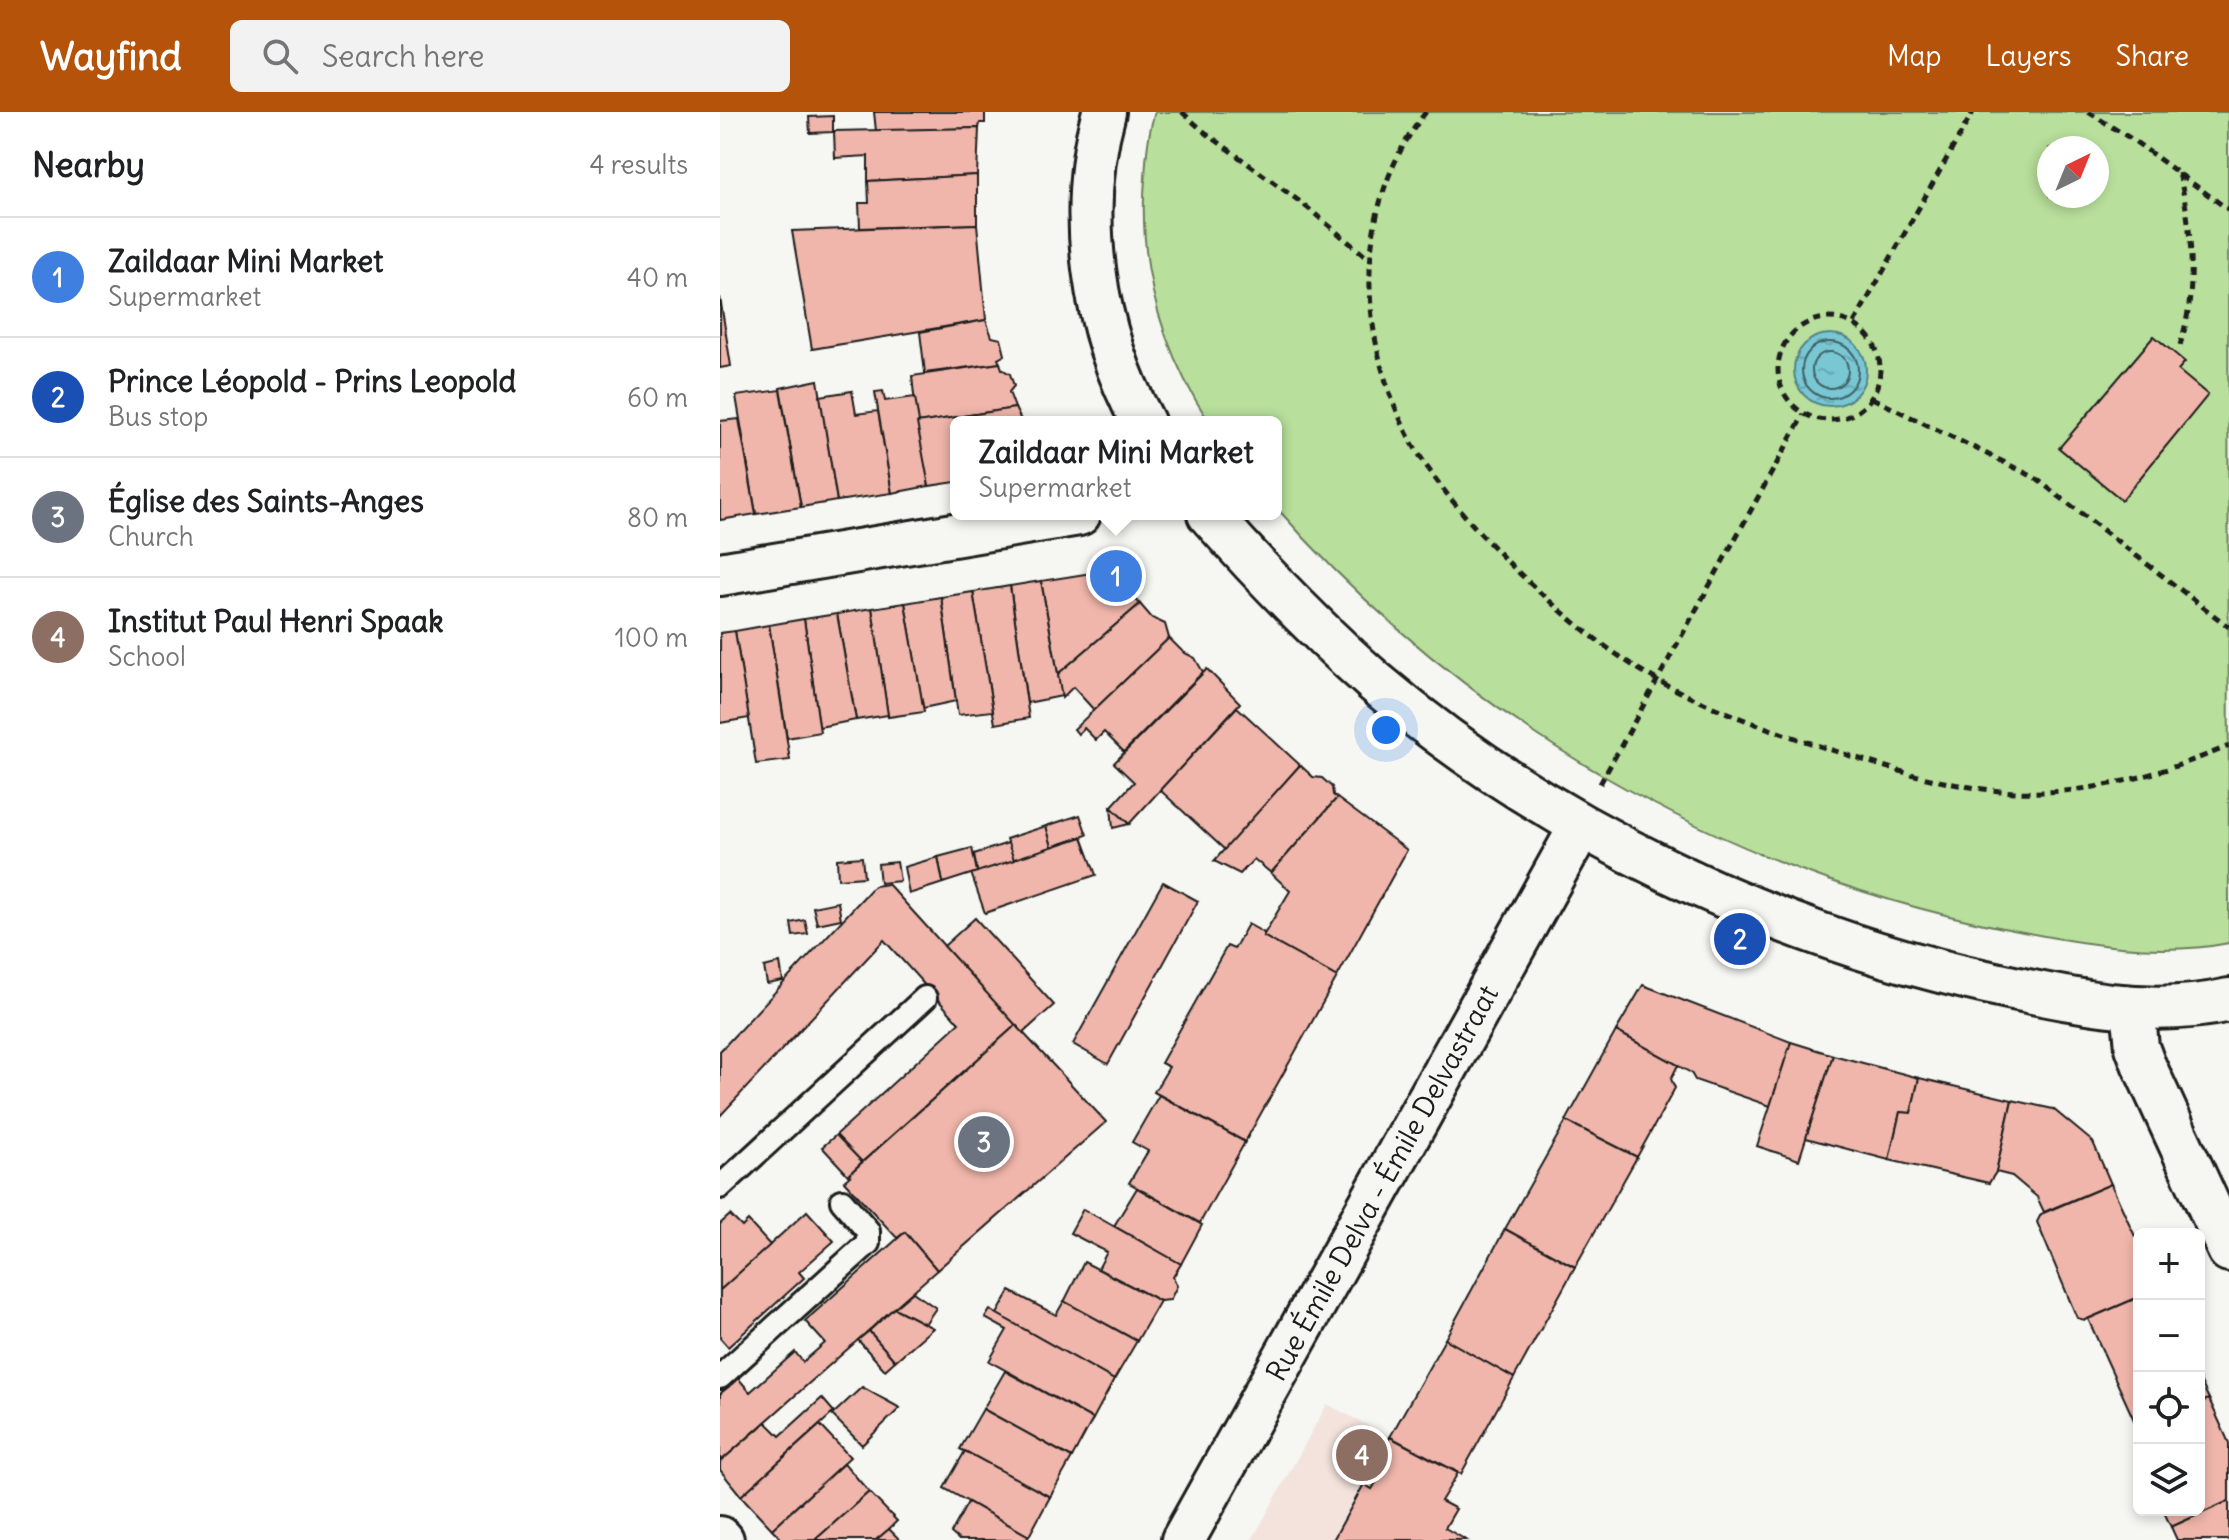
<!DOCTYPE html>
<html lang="en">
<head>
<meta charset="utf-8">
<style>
  body { margin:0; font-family:Delius,sans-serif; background:#f2f2f2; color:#202124 }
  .controls { position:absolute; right:24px; bottom:24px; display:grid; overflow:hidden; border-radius:12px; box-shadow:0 4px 12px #0003 }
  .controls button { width:72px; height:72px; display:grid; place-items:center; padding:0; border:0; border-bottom:2px solid #e0e0e0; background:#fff; color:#202124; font:40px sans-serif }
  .compass { position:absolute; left:1317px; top:24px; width:72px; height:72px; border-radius:50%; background:#fff; box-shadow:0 4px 12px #0003; rotate:43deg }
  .you { position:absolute; left:666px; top:618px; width:28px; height:28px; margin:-20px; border:6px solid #fff; border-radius:50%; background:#1a73e8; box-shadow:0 0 0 12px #1a73e833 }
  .badge { display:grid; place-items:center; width:52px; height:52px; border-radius:50%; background:#b45309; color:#fff; font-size:26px; font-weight:700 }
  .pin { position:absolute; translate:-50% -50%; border:4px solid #fff; box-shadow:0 2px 8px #0006 }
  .popup { position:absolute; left:230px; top:304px; width:332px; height:104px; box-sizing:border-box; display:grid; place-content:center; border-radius:12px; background:#fff; filter:drop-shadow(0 2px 6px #0005); font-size:26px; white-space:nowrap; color:#757577 }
  .popup b { font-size:30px; color:#202124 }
  .popup::after { content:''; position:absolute; left:50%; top:100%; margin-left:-16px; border:16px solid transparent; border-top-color:#fff }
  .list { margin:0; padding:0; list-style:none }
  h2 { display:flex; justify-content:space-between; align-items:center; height:104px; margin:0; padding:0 32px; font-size:34px }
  h2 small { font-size:26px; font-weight:400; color:#757577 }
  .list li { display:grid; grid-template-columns:52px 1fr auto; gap:24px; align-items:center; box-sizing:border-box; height:120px; padding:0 32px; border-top:2px solid #e0e0e0 }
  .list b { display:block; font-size:30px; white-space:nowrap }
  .list p { margin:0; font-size:26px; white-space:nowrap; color:#757577 }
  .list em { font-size:26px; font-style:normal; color:#757577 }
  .icon { flex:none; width:44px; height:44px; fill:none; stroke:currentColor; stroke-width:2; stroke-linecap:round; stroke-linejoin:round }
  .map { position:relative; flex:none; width:1509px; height:1428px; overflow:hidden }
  header { display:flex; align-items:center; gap:48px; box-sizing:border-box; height:112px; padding:0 40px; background:#b45309; color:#fff }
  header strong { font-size:38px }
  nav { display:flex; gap:44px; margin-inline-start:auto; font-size:28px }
  .search { width:560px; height:72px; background:#f2f2f2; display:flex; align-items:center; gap:20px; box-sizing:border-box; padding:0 28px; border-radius:12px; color:#757577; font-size:30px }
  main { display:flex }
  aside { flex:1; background:#fff }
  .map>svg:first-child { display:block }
  .built { fill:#f4e3dd }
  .park { fill:#b8df9b; stroke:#6a7e5c; stroke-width:2; fill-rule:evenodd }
  .water { fill:url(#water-ripples); stroke:#53838a; stroke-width:2 }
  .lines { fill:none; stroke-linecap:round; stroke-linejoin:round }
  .shore { stroke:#416065; stroke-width:2 }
  .building { fill:#f0b6ab; stroke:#1c1c1c; stroke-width:2 }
  .lane-casing { stroke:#1c1c1c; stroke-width:28 }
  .street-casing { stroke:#1c1c1c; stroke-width:48 }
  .path { stroke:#1c1c1c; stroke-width:5; stroke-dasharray:8 6; stroke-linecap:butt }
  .lane { stroke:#f6f6f2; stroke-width:22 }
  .street { stroke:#f6f6f2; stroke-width:42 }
  .labels { text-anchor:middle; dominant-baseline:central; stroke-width:6; stroke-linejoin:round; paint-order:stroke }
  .street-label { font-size:28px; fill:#1c1c1c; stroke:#f6f6f2 }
</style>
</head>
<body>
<header>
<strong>Wayfind</strong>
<div class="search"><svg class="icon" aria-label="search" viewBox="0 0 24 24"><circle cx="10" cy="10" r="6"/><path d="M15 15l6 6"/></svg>Search here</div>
<nav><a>Map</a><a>Layers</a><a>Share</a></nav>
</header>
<main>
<aside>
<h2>Nearby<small>4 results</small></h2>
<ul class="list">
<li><span class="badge" style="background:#3f7fe0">1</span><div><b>Zaildaar Mini Market</b><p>Supermarket</p></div><em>40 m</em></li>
<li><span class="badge" style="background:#1a4fb4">2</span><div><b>Prince Léopold - Prins Leopold</b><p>Bus stop</p></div><em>60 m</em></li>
<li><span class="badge" style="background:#6b7280">3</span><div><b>Église des Saints-Anges</b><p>Church</p></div><em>80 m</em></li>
<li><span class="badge" style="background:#8d6e63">4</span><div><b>Institut Paul Henri Spaak</b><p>School</p></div><em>100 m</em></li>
</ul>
</aside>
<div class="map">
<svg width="1509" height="1428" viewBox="0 0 1509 1428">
  <defs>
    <pattern id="water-ripples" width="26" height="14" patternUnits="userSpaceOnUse" patternTransform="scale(2)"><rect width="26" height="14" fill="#78c7d3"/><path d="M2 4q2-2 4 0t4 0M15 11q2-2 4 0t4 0" fill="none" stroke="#67aab5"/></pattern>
  </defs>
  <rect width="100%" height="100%" fill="#f6f6f2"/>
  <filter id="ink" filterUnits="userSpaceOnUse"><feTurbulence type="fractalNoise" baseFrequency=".0125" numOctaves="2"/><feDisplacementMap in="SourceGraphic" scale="16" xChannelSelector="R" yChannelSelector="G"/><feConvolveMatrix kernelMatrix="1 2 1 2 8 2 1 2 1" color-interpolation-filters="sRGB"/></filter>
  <g filter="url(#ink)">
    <polygon class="built" points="607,1292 738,1361 722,1389 736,1397 725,1416 746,1428 532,1428"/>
    <path class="park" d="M435 0H1508L1509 831C1438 845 1363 832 1293 818 1009 763 746 612 556 395V310H489C441 236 418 155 425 66 426 44 428 21 435 0ZM1329 36H1377V84H1329Z"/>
    <circle class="water" cx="1110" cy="258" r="36"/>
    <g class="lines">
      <g class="shore">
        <circle cx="1110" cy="258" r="28"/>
        <circle cx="1110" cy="258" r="18"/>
      </g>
    </g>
    <g class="building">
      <polygon points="154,0 265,0 265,11 260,11 259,16 156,19"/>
      <polygon points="113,4 113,20 90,21 89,5"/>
      <polygon points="259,16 257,63 148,69 148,44 115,46 114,19"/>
      <polygon points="257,63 257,112 140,116 139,91 149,91 148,69"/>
      <polygon points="257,112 266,208 92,237 72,119"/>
      <polygon points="0,185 11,254 0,256"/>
      <polygon points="266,208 272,225 281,227 285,243 278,247 280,251 205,261 200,220"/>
      <polygon points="1434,224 1465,250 1458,258 1488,283 1402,388 1339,336"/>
      <polygon points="280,251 282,257 290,262 294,274 289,280 295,296 197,311 192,264"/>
      <polygon points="98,268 117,389 81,395 60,276"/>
      <polygon points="60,278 81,395 36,402 16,284"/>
      <polygon points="132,279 136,302 158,299 172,381 117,389 100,284"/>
      <polygon points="163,279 165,289 195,285 209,374 172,381 155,280"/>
      <polygon points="295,296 302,310 236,310 236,370 209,374 197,311"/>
      <polygon points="19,307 36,402 0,408 0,309"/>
      <polygon points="390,458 402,460 408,471 406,476 420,492 338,562 321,469"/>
      <polygon points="321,469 342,584 307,591 290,474"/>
      <polygon points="290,474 309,606 275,612 253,480"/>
      <polygon points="253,480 273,599 238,603 221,485"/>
      <polygon points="221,485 236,589 203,596 185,491"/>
      <polygon points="185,491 204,600 168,605 152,496"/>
      <polygon points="420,492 432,506 445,512 449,526 374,598 353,575 342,586 338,562"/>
      <polygon points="152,496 168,603 136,608 117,502"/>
      <polygon points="117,502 136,608 99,615 84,507"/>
      <polygon points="84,507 100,620 67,626 49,513"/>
      <polygon points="49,513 70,648 36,652 15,519"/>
      <polygon points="15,519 29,606 0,611 0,521"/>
      <polygon points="449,526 463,540 475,546 483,560 404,640 384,620 376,628 364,616 358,622 354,617"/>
      <polygon points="487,557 520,591 409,712 391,695 414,670 394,651"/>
      <polygon points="517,595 580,653 505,738 440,678"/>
      <polygon points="580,653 593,665 602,666 612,675 613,683 617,686 551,761 534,747 520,762 494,749"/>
      <polygon points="617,686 687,738 617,865 543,824 570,779 551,761"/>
      <polygon points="391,695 409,712 393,716"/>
      <polygon points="360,703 367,723 332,735 326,714"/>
      <polygon points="326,714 332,735 294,748 286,727"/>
      <polygon points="362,725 376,763 265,801 251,761"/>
      <polygon points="288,731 294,748 257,760 254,742"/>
      <polygon points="252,736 257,760 223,771 218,745"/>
      <polygon points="142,745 144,765 118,767 117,747"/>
      <polygon points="218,745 223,771 189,782 184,755"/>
      <polygon points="177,750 180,769 160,771 158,752"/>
      <polygon points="443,770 478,789 388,952 353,932"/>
      <polygon points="168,772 296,913 142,1050 116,1023 239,911 164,828 0,1004 0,939 154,774"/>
      <polygon points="118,790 121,807 97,812 93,795"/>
      <polygon points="255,806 334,893 303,921 224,834"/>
      <polygon points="85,808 88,822 73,824 71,811"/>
      <polygon points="528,812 544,821 543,824 617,865 525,1030 434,980 449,955 441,951 507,834 514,837"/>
      <polygon points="60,851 63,869 47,872 44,855"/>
      <polygon points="923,873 1071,930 1050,994 975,968 971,961 896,919"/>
      <polygon points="296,913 386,1010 217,1158 185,1120 177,1126 124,1069 130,1064 128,1063"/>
      <polygon points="896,919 958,953 951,967 955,976 917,1045 846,1009"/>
      <polygon points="1071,930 1113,943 1079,1048 1037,1034"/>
      <polygon points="1113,943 1199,966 1191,1001 1180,1000 1169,1048 1086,1026"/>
      <polygon points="1199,966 1292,988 1276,1060 1269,1071 1169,1048 1180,1000 1191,1001"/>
      <polygon points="439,983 525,1030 480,1111 409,1071 428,1039 412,1030"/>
      <polygon points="1292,988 1333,997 1373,1030 1391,1072 1324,1100 1317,1085 1292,1064 1276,1060"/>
      <polygon points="846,1009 917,1045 855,1155 785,1117"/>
      <polygon points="116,1023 142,1050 128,1063 102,1035"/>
      <polygon points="1391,1072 1419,1133 1419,1185 1365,1208 1357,1206 1317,1110 1321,1102"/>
      <polygon points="417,1076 482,1113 461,1152 394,1114"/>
      <polygon points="363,1097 461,1152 453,1165 457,1174 450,1188 440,1189 378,1157 387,1140 350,1121"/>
      <polygon points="87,1099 114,1129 79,1160 84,1166 8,1235 0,1226 0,1178"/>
      <polygon points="10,1103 22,1115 28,1109 50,1133 0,1178 0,1112"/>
      <polygon points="785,1117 855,1155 794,1266 725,1227"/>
      <polygon points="185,1120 217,1158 0,1350 0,1282 18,1266 30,1280 75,1240 83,1250 105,1231 85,1209"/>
      <polygon points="364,1150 440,1189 417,1229 344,1190"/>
      <polygon points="290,1179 336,1203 344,1189 417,1229 394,1268 277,1202"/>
      <polygon points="193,1180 216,1196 205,1212 174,1196"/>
      <polygon points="1419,1185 1419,1319 1368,1207"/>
      <polygon points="174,1196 213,1216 175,1249 149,1219"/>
      <polygon points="270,1198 394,1268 373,1307 269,1249 287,1218 265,1206"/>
      <polygon points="149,1219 175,1249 165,1258 138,1228"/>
      <polygon points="725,1227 794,1266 741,1362 670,1325"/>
      <polygon points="285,1259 373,1307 352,1346 263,1297"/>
      <polygon points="1479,1266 1489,1287 1479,1291"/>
      <polygon points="142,1275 180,1296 142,1333 112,1303"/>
      <polygon points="102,1286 114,1300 21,1384 0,1358 0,1350 46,1310 60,1324"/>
      <polygon points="1489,1287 1509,1331 1509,1389 1451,1415 1443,1398 1479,1398 1479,1291"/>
      <polygon points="263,1297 352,1346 330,1385 240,1337"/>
      <polygon points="100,1313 130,1345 52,1417 21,1384"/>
      <polygon points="670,1325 738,1361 721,1389 736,1397 725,1416 746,1428 613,1428 644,1372 652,1377 663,1359 655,1354"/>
      <polygon points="245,1339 330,1385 309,1424 224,1376"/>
      <polygon points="124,1351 149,1380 95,1428 62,1428 52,1417"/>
      <polygon points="149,1380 177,1409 169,1417 156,1428 95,1428"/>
      <polygon points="1509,1389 1509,1428 1457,1428 1451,1415"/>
      <polygon points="248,1390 309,1424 306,1428 239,1428 231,1421"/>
      <polygon points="169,1417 180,1428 156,1428"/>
    </g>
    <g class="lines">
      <defs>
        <g id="lane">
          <polyline points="0,1075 205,886"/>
          <polyline points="0,1265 148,1131 148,1119 122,1089"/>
        </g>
        <g id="street">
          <path d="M384 0C356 100 373 219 423 310"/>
          <path d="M489 402C541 461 596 518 655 570 826 716 1056 825 1275 872 1351 889 1432 906 1509 888"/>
          <polyline points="0,462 359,402"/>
          <polyline points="1413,895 1417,935 1423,951 1509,1138"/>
          <polyline points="0,1426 2,1428"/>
          <polyline points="463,1428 861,714"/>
        </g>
      </defs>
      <use href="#lane" class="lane-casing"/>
      <use href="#street" class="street-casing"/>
      <g class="path">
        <polyline points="462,0 482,18 583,92 649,147"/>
        <path d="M706 0C635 89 636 213 683 313 722 399 855 523 937 568 992 598 1053 619 1112 638 1167 656 1224 674 1282 679 1361 686 1437 664 1509 634"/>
        <polyline points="1368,0 1413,28 1509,98"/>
        <path d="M1459 61C1472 117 1478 178 1460 233"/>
        <circle cx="1109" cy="257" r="51"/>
        <polyline points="1134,211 1253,0"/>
        <polyline points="1152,286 1314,365 1509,515"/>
        <polyline points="880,672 1084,302"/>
      </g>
      <use href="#lane" class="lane"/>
      <use href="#street" class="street"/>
    </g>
  </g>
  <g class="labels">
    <g class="street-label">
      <text transform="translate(662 1071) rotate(-61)">Rue Émile Delva - Émile Delvastraat</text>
    </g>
  </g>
</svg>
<div class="controls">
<button>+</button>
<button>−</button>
<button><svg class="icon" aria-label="locate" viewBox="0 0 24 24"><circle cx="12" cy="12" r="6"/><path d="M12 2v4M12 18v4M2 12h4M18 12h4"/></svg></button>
<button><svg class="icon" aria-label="layers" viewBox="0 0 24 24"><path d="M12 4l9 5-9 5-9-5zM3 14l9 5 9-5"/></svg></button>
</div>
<svg class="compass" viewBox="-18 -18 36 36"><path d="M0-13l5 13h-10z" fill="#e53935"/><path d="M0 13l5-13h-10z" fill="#757577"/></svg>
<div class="you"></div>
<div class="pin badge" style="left:396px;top:464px;background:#3f7fe0">1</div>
<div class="popup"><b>Zaildaar Mini Market</b>Supermarket</div>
<div class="pin badge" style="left:1020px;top:827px;background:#1a4fb4">2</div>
<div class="pin badge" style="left:264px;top:1030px;background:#6b7280">3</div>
<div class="pin badge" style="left:642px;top:1343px;background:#8d6e63">4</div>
</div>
</main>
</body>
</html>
